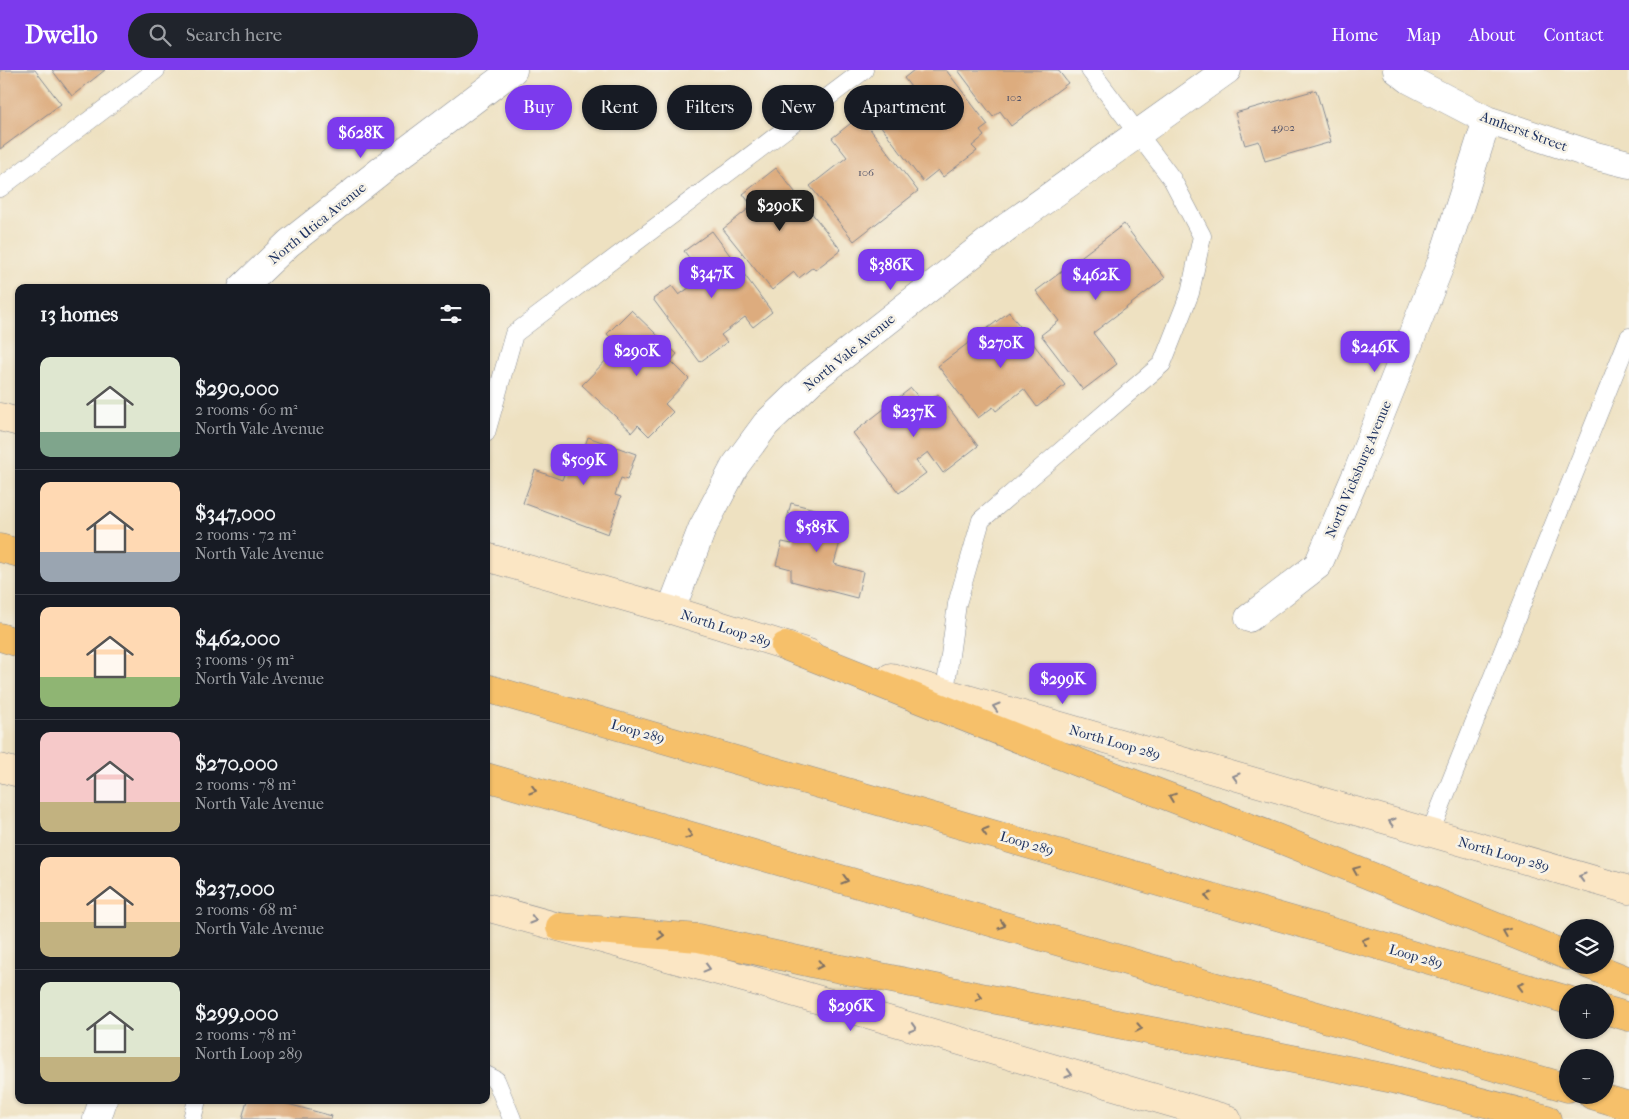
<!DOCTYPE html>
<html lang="en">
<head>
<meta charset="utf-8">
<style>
  body { margin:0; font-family:"IM FELL French Canon",serif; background:#20242c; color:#f1f3f6; height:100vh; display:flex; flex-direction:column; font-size:19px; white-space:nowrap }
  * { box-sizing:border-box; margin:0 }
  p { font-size:16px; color:#9ea1a6 }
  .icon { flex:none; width:28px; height:28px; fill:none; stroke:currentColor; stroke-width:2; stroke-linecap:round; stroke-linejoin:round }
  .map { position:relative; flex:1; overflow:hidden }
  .sheet { position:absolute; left:15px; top:214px; width:475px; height:820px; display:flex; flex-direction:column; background:#171b24; border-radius:10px; box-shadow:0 1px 4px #0004 }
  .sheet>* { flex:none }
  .hud { position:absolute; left:505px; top:15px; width:475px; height:45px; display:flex; gap:10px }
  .tools { position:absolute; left:1559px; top:849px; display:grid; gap:10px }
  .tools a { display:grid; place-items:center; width:55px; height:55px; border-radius:50%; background:#171b24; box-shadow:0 1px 4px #0004; font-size:25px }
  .price { position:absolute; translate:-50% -42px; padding:0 11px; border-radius:10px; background:#7c3aed; color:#fff; font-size:16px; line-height:32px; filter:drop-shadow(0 1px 2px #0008) }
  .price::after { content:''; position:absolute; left:50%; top:30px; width:15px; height:11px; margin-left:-8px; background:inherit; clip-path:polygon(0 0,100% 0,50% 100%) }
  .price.active { background:#222; color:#fff }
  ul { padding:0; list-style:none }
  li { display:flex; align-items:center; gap:15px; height:125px; padding:0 25px }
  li+li { border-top:1px solid #363941 }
  li span { display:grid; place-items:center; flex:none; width:140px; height:100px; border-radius:10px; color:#555 }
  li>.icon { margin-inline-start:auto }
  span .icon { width:60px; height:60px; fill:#fffc; stroke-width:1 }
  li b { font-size:21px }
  h2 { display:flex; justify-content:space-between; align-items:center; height:60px; padding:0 25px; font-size:21px }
  .pill { padding:0 18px; border-radius:22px; background:#171b24; box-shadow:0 1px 4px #0004; font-size:18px; line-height:45px }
  .pill.active { background:#7c3aed; color:#fff }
  header { display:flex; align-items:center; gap:30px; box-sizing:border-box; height:70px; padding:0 25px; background:#7c3aed; color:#fff }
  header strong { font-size:24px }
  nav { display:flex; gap:28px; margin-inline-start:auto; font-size:18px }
  .search { width:350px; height:45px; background:#20242c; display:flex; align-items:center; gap:12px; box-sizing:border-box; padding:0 18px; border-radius:28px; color:#9ea1a6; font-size:19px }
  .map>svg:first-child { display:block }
</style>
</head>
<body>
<header>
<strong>Dwello</strong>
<div class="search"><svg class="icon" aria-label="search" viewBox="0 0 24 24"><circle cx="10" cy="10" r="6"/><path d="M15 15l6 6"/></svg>Search here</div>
<nav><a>Home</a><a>Map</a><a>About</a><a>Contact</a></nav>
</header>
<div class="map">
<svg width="1629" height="1049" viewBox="0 0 1629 1049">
  <rect width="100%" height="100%" fill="#f7f3e8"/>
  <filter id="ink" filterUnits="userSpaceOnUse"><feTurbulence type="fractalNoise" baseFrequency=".02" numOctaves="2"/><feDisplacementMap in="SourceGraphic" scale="10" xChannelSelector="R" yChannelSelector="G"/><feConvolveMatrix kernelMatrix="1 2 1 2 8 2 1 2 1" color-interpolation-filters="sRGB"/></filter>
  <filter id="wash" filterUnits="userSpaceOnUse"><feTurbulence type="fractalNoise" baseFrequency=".0096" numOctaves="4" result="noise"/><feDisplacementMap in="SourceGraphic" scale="20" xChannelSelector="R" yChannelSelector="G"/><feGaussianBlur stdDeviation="1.12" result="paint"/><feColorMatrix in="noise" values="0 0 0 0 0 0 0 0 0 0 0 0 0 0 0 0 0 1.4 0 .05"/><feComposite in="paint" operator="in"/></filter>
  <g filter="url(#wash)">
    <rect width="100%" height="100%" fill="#eee1c1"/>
    <g id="blocks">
      <path fill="#ddac7e" d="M0,0h35l26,34 -61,45z
        M52,0h53l-33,26z
        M914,0h32l42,55 -8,6 4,5 -12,10 5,5 -34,26 -5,-7 -15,12 -49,-65 29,-22 8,12 10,-7 -17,-22z
        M958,0h100l10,13 -57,43 -11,-15 -7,6z
        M1316,20l15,52 -66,19 -6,-20 -14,4 -10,-32z
        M860,46l58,75 -64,50 -44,-55 37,-29 -15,-19z
        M776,98l65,82 -26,20 -2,-3 -14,11 -5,-6 -22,18 -49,-61 29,-23 -9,-12z
        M1124,154l41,54 -72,55 24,31 -34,26 -42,-55 18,-14 -23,-30z
        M712,161l60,81 -19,15 -8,-10 -24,18 6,7 -27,20 -47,-63 19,-13 7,9 25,-18 -20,-26z
        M631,240l46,44 -6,7 18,18 -24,25 8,8 -24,24 -11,-11 -6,7 -50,-47 38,-39 -13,-12z
        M1009,242l56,73 -28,22 -13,-18 -28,22 -3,-4 -15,11 -40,-52z
        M911,318l13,16 14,-10 40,52 -35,27 -15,-21 -12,9 10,12 -27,20 -46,-60z
        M588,367l48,17 -9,26 -6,-2 -6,17 6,2 -13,37 -85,-31 12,-33 27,10 12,-33 9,4z
        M791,433l47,12 -6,21 9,2 -7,26 29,8 -6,26 -66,-17v-12l-15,-4 6,-23 10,2 6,-22 -11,-3z
        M247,1030h26l59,16 -1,3h-89z"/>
    </g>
  </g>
  <g filter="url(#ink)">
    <use href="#blocks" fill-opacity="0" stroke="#848890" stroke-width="1"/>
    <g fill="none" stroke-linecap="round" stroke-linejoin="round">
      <g stroke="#848890" stroke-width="19">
        <path id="service" d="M0,118l156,-118
          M486,363l28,-99 350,-264
          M945,622l12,-88 24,-84 181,-156 28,-71 12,-57 -30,-57 -82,-109
          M1430,763l199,-496
          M486,1005l10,5 16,39
          M192,1049l5,-19"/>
      </g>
      <g stroke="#848890" stroke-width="29">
        <path id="minor" d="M1397,0l13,10 77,40 109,36 33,8
          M242,218l47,-45 117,-92 107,-81
          M671,540l31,-81 33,-63 31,-42 46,-44 195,-153 220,-157
          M1249,548l69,-53 40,-94 85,-213 44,-138"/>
      </g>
      <g stroke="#848890" stroke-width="29">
        <path id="tertiary" d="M97,1049l6,-19"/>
      </g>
      <g stroke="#848890" stroke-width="29">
        <path id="secondary" d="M0,347l19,5
          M486,487l185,53 138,43
          M891,607l738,213
          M0,698l19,5
          M486,837l272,75 469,137"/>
      </g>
      <g stroke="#848890" stroke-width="29">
        <path id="motorway" d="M0,478l19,5
          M0,567l19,6
          M785,576l295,117 197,75 291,118
          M486,618l1082,312
          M486,707l1082,311
          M560,857l139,11 117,26 577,115 154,40
          M1589,895l40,16
          M1605,940l24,7
          M1592,1025l37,11"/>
      </g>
      <use href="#service" stroke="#fff" stroke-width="18"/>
      <use href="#minor" stroke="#fff" stroke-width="28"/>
      <use href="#tertiary" stroke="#fff" stroke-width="28"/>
      <use href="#secondary" stroke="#fbe6c4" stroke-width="28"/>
      <use href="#motorway" stroke="#f6c06b" stroke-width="28"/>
    </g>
    <defs><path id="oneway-chevron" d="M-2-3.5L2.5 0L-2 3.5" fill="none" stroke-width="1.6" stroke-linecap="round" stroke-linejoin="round" transform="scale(1.25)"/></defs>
    <g stroke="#8b8a91">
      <use href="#oneway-chevron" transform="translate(996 637) rotate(-164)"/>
      <use href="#oneway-chevron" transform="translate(1236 707) rotate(-164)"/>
      <use href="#oneway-chevron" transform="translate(1392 752) rotate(-164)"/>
      <use href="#oneway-chevron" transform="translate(1582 807) rotate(-164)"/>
      <use href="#oneway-chevron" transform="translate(533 850) rotate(16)"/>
      <use href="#oneway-chevron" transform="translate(707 898) rotate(15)"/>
      <use href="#oneway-chevron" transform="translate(913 958) rotate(17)"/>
      <use href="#oneway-chevron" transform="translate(1069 1004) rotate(16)"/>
    </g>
    <g stroke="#7e7064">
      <use href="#oneway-chevron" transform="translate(533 720) rotate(16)"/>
      <use href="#oneway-chevron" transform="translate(1172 727) rotate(-159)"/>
      <use href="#oneway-chevron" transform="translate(985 761) rotate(-164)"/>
      <use href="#oneway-chevron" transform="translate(689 765) rotate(16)"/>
      <use href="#oneway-chevron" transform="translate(1356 800) rotate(-158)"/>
      <use href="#oneway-chevron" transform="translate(845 810) rotate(16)"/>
      <use href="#oneway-chevron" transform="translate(1208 826) rotate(-164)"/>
      <use href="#oneway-chevron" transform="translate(1002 855) rotate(16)"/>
      <use href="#oneway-chevron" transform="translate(1506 862) rotate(-158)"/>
      <use href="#oneway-chevron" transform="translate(661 865) rotate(4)"/>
      <use href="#oneway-chevron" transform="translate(1365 871) rotate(-164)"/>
      <use href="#oneway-chevron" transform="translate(820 895) rotate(12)"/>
      <use href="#oneway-chevron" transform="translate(1521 916) rotate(-164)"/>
      <use href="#oneway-chevron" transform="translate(979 927) rotate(11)"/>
      <use href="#oneway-chevron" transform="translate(1139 958) rotate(11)"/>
    </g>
  </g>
  <g text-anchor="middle" stroke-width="5" stroke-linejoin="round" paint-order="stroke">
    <g font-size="11" fill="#4c4e66">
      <text x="1014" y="31">102</text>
      <text x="1283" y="61">4902</text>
      <text x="866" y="106">106</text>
    </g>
    <g font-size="14" fill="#1b2f5e" stroke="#f7f3e8">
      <text transform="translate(1524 61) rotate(20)" y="5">Amherst Street</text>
      <text transform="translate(317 153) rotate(-39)" y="5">North Utica Avenue</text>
      <text transform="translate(849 282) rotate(-39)" y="5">North Vale Avenue</text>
      <text transform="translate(1358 399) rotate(-67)" y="5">North Vicksburg Avenue</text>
      <text transform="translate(726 558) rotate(18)" y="5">North Loop 289</text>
      <text transform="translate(638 661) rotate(16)" y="5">Loop 289</text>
      <text transform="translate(1115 672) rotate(16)" y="5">North Loop 289</text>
      <text transform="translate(1027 773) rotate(16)" y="5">Loop 289</text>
      <text transform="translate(1504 784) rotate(16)" y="5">North Loop 289</text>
      <text transform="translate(1416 886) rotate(16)" y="5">Loop 289</text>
    </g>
  </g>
</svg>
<div class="tools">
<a><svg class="icon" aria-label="layers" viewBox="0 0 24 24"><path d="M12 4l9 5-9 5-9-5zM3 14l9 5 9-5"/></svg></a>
<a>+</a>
<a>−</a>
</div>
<b class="price" style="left:361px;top:89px">$628K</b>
<b class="price active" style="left:780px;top:162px">$290K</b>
<b class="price" style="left:891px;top:221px">$386K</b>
<b class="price" style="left:712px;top:229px">$347K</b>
<b class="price" style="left:1096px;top:231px">$462K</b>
<b class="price" style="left:1001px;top:299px">$270K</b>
<b class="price" style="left:1375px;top:303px">$246K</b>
<b class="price" style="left:637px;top:307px">$290K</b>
<b class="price" style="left:914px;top:368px">$237K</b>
<b class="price" style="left:584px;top:416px">$509K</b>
<b class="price" style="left:817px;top:483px">$585K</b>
<b class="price" style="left:1063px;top:635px">$299K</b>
<b class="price" style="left:851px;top:962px">$296K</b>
<div class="hud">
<a class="pill active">Buy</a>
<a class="pill">Rent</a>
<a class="pill">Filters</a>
<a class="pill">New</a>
<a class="pill">Apartment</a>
</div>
<section class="sheet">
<h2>13 homes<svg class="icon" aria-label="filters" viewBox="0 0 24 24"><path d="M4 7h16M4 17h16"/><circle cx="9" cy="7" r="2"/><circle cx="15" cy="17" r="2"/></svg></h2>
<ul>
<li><span style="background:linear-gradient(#dfe7d0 75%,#7fa58c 0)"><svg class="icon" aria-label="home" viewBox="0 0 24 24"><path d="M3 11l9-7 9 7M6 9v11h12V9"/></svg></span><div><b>$290,000</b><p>2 rooms · 60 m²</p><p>North Vale Avenue</p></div></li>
<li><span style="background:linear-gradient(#ffd9b3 70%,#9aa5b1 0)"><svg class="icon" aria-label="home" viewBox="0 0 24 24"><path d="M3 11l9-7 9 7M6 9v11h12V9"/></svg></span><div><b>$347,000</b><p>2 rooms · 72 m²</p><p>North Vale Avenue</p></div></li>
<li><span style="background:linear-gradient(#ffd9b3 70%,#8fb573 0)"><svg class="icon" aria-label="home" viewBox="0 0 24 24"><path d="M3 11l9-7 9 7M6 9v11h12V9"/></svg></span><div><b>$462,000</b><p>3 rooms · 95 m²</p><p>North Vale Avenue</p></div></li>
<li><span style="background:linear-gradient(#f6c9c9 70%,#c2b280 0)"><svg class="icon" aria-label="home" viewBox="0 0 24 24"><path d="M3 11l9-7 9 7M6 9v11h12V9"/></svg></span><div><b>$270,000</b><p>2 rooms · 78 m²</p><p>North Vale Avenue</p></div></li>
<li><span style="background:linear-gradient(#ffd9b3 65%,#c2b280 0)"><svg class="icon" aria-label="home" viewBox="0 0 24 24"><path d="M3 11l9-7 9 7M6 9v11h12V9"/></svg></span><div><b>$237,000</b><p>2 rooms · 68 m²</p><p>North Vale Avenue</p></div></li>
<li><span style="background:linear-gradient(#dfe7d0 75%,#c2b280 0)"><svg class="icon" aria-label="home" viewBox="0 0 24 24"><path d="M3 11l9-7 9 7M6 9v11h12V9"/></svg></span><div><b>$299,000</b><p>2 rooms · 78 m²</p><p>North Loop 289</p></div></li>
</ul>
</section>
</div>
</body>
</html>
